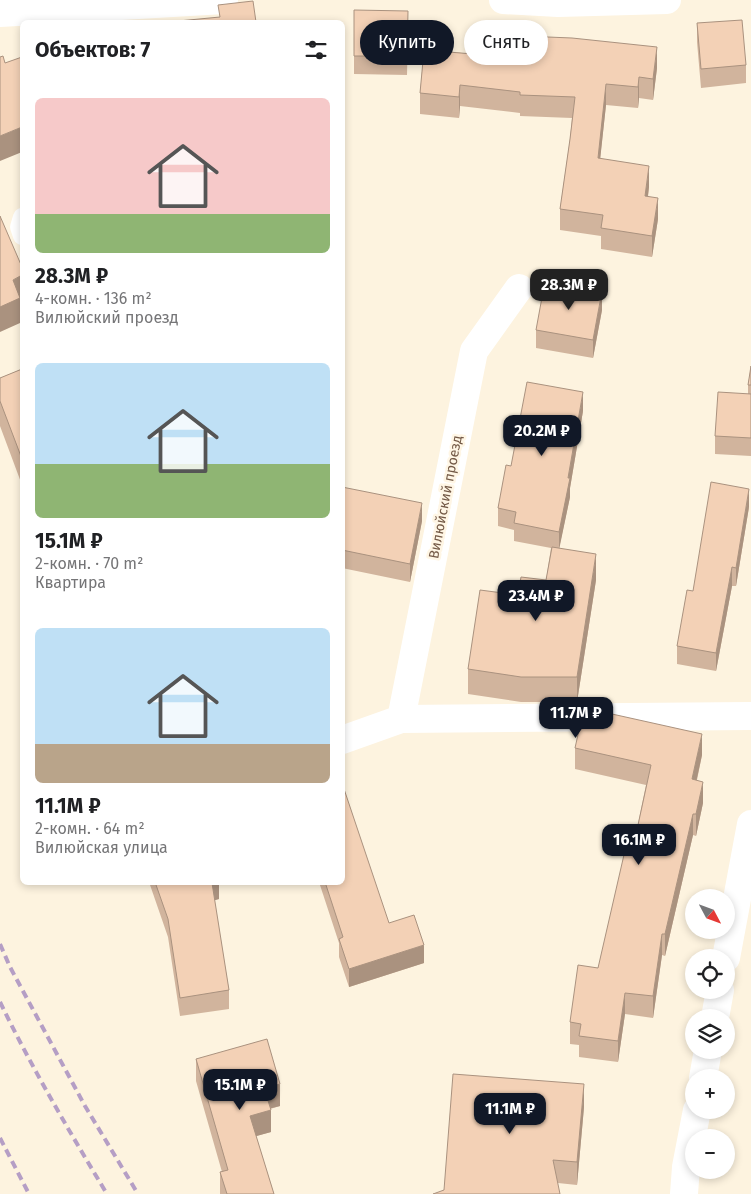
<!DOCTYPE html>
<html lang="ru">
<head>
<meta charset="utf-8">
<style>
  body { margin:0; font-family:"Fira Sans",sans-serif; background:#f2f2f2; color:#202124; height:100vh; display:flex; flex-direction:column; font-size:19px; white-space:nowrap }
  * { box-sizing:border-box; margin:0 }
  p { font-size:16px; color:#757577 }
  .icon { flex:none; width:28px; height:28px; fill:none; stroke:currentColor; stroke-width:2; stroke-linecap:round; stroke-linejoin:round }
  .map { position:relative; flex:1; overflow:hidden }
  .side { position:absolute; left:20px; top:20px; width:325px; height:865px; display:flex; flex-direction:column; background:#fff; border-radius:8px; box-shadow:0 2px 8px #0003 }
  .side>* { flex:none }
  .hud { position:absolute; left:360px; top:20px; width:315px; height:45px; display:flex; gap:10px }
  .needle { width:32px; rotate:131deg }
  .fabs { position:absolute; left:685px; top:889px; display:grid; gap:10px }
  .fabs a { display:grid; place-items:center; width:50px; height:50px; border-radius:50%; background:#fff; box-shadow:0 2px 8px #0003; font-size:25px }
  .price { position:absolute; translate:-50% -42px; padding:0 11px; border-radius:10px; background:#111827; color:#fff; font-size:16px; line-height:32px; filter:drop-shadow(0 1px 2px #0008) }
  .price::after { content:''; position:absolute; left:50%; top:30px; width:15px; height:11px; margin-left:-8px; background:inherit; clip-path:polygon(0 0,100% 0,50% 100%) }
  .price.selected { background:#222; color:#fff }
  ul { padding:0; list-style:none }
  li { display:grid; align-content:center; gap:10px; height:265px; padding:0 15px }
  li span { display:grid; place-items:center; height:155px; border-radius:8px; color:#555 }
  li>.icon { margin-inline-start:auto }
  span .icon { width:90px; height:90px; fill:#fffc; stroke-width:1 }
  li b { font-size:21px }
  h2 { display:flex; justify-content:space-between; align-items:center; height:60px; padding:0 15px; font-size:21px }
  .pill { padding:0 18px; border-radius:22px; background:#fff; box-shadow:0 2px 8px #0003; font-size:18px; line-height:45px }
  .pill.selected { background:#111827; color:#fff }
  .map>svg:first-child { display:block }
</style>
</head>
<body>
<div class="map">
<svg width="751" height="1194" viewBox="0 0 751 1194">
  <rect width="100%" height="100%" fill="#fdf3df"/>
  <g fill="none" stroke-linecap="round" stroke-linejoin="round">
    <path stroke="#fff" stroke-width="18" d="M22,217l-3,10 3,9"/>
    <path stroke="#fff" stroke-width="28" d="M503,0l55,3 109,-3
      M0,13l224,-13
      M401,719l73,-368 45,-63
      M342,740l59,-21 350,-3"/>
    <path stroke="#fff" stroke-width="28" d="M726,958l25,-134
      M715,1018l5,-28
      M703,1078l5,-28
      M684,1194l2,-27 11,-57"/>
    <path stroke="#b59ec5" stroke-width="4" stroke-dasharray="8 5" stroke-linecap="butt" d="M0,944l10,23 75,139 53,88
      M0,1002c32,66 69,129 107,192
      M0,1138l29,56"/>
  </g>
  <path fill="#d1b49d" d="M354,10l54,19 -1,46 -53,-1z
    M697,23l49,42v18l-45,5 -4,-46z
    M424,50l233,18 -4,32 -14,-2 -1,10 -32,-3 -6,54 49,28 -1,10 10,22 -6,38 -51,-8v-13l-41,-6v-21l10,-70 2,-21 -52,-2v-3l-60,-7 -1,12 -39,-4v-21z
    M602,310l-9,48 -57,-10v-18z
    M751,366v90l-36,-2v-18l33,-42v-9z
    M22,369v116l-22,-59v-48z
    M583,411l-13,77v9l-11,51 37,32 -19,122h-56l-53,-8v-25l50,-74 28,-15 5,-32 -37,-7v-11l-16,-4v-18l13,-42z
    M342,487l80,34 -12,61 -68,-14z
    M749,507l-13,79h-4l-16,85 -39,-7v-18l16,-55z
    M575,748l127,7 -5,25 6,23 -7,33 -3,-1 -28,121 -3,-1 -9,63 -28,-4 -7,48 -39,-5v-12l-9,-1v-22l28,-54 35,-120 13,-63 -71,-16z
    M149,882h70v17l-5,1 15,90v19l-49,7 -12,-79z
    M319,882h23l47,41 35,40 -75,24 -10,-30v-14z
    M196,1059l84,47 -10,3 1,23 -15,4 18,58h-54v-22h2l-26,-91z
    M584,1107l-7,78 -19,-2 -114,7z"/>
  <path fill="#aa927f" d="M657,47v21l-4,32v-21z
    M639,77v21l-1,10v-21z
    M606,84v21l-8,74v-21z
    M460,85v21l-1,12v-21z
    M22,127v25l-22,9v-25z
    M649,166v21l-4,30v-21z
    M658,198v21l-6,38v-21z
    M22,275v25l-2,1v22l-20,9v-25l13,-27z
    M602,291v19l-9,48v-18z
    M583,392v19l-13,77v9l-11,53v-18z
    M749,489v18l-13,79v-18z
    M422,503v18l-12,61v-18z
    M596,554v26l-19,122v-25z
    M732,567v19l-16,85v-18z
    M702,734v21l-10,46v-22z
    M703,782v21l-7,33v-22z
    M693,814v21l-28,121v-22z
    M213,882h6v17l-7,2v-18z
    M662,934v21l-9,63v-22z
    M424,945v18l-75,24v-18z
    M625,993v21l-7,48v-21z
    M280,1084v22l-16,4v-22z
    M584,1084v23l-7,78v-23z
    M271,1110v22l-21,6v-22z"/>
  <path fill="#f3d1b6" stroke="#aa927f" d="M253,1l3,21h-88l52,-5 -2,-12z
    M354,10l54,1 -1,45h-53z
    M742,20l4,45 -45,4 -4,-46z
    M523,36l49,2 85,9 -4,32 -14,-2 -1,10 -32,-3 -8,74 51,8 -4,30 13,2 -6,38 -51,-8 2,-13 -43,-6 10,-70 5,-42 -55,-2v-3l-60,-7 -1,12 -39,-4 4,-43 98,8z
    M3,56l2,7 17,-6v70l-22,9v-79z
    M0,216l22,51v8l-9,5 7,18 -20,9z
    M545,281l57,10 -9,49 -57,-10z
    M751,366v19h-3z
    M22,369v90l-22,-58v-23z
    M527,382l56,10 -15,86h2l-11,54 -45,-9 2,-11 -18,-4 8,-43 5,1z
    M718,392l33,2v44l-36,-2z
    M711,482l38,7 -13,79 -4,-1 -16,86 -39,-7 10,-56 6,1z
    M342,487l80,16 -12,61 -68,-14z
    M552,547l44,7 -19,123h-56l-53,-8 12,-79 38,5 3,-18 25,3z
    M583,712h20l99,22 -10,45 11,3 -7,32h-3l-28,120h-3l-9,62 -28,-3 -7,48 -39,-5 2,-12 -11,-2 8,-57 20,3 28,-122 7,2 18,-83 -76,-17z
    M342,783l47,140 25,-8 10,30 -75,24 -10,-30 4,-2 -18,-55h17z
    M155,882h58l-1,1 17,107 -49,8 -12,-79z
    M267,1039l13,45 -16,4 7,22 -21,6 24,78h-47l-7,-22 8,-2 -32,-111z
    M453,1074l131,10 -7,78 -24,-2 7,34h-127l11,-4z"/>
  <g text-anchor="middle" stroke-width="5" stroke-linejoin="round" paint-order="stroke">
    <g font-size="14" fill="#735946" stroke="#fff6e5">
      <text transform="translate(445 497) rotate(-79)" y="5">Вилюйский проезд</text>
    </g>
  </g>
</svg>
<div class="fabs">
<a><svg class="needle" viewBox="-14 -14 28 28"><path d="M0-13l5 13h-10z" fill="#e53935"/><path d="M0 13l5-13h-10z" fill="#757577"/></svg></a>
<a><svg class="icon" aria-label="locate" viewBox="0 0 24 24"><circle cx="12" cy="12" r="6"/><path d="M12 2v4M12 18v4M2 12h4M18 12h4"/></svg></a>
<a><svg class="icon" aria-label="layers" viewBox="0 0 24 24"><path d="M12 4l9 5-9 5-9-5zM3 14l9 5 9-5"/></svg></a>
<a>+</a>
<a>−</a>
</div>
<b class="price selected" style="left:569px;top:311px">28.3M ₽</b>
<b class="price" style="left:542px;top:457px">20.2M ₽</b>
<b class="price" style="left:536px;top:622px">23.4M ₽</b>
<b class="price" style="left:576px;top:739px">11.7M ₽</b>
<b class="price" style="left:639px;top:866px">16.1M ₽</b>
<b class="price" style="left:240px;top:1111px">15.1M ₽</b>
<b class="price" style="left:510px;top:1135px">11.1M ₽</b>
<div class="hud">
<a class="pill selected">Купить</a>
<a class="pill">Снять</a>
</div>
<section class="side">
<h2>Объектов: 7<svg class="icon" aria-label="filters" viewBox="0 0 24 24"><path d="M4 7h16M4 17h16"/><circle cx="9" cy="7" r="2"/><circle cx="15" cy="17" r="2"/></svg></h2>
<ul>
<li><span style="background:linear-gradient(#f6c9c9 75%,#8fb573 0)"><svg class="icon" aria-label="home" viewBox="0 0 24 24"><path d="M3 11l9-7 9 7M6 9v11h12V9"/></svg></span><div><b>28.3M ₽</b><p>4-комн. · 136 m²</p><p>Вилюйский проезд</p></div></li>
<li><span style="background:linear-gradient(#bfe0f5 65%,#8fb573 0)"><svg class="icon" aria-label="home" viewBox="0 0 24 24"><path d="M3 11l9-7 9 7M6 9v11h12V9"/></svg></span><div><b>15.1M ₽</b><p>2-комн. · 70 m²</p><p>Квартира</p></div></li>
<li><span style="background:linear-gradient(#bfe0f5 75%,#b9a48a 0)"><svg class="icon" aria-label="home" viewBox="0 0 24 24"><path d="M3 11l9-7 9 7M6 9v11h12V9"/></svg></span><div><b>11.1M ₽</b><p>2-комн. · 64 m²</p><p>Вилюйская улица</p></div></li>
</ul>
</section>
</div>
</body>
</html>
